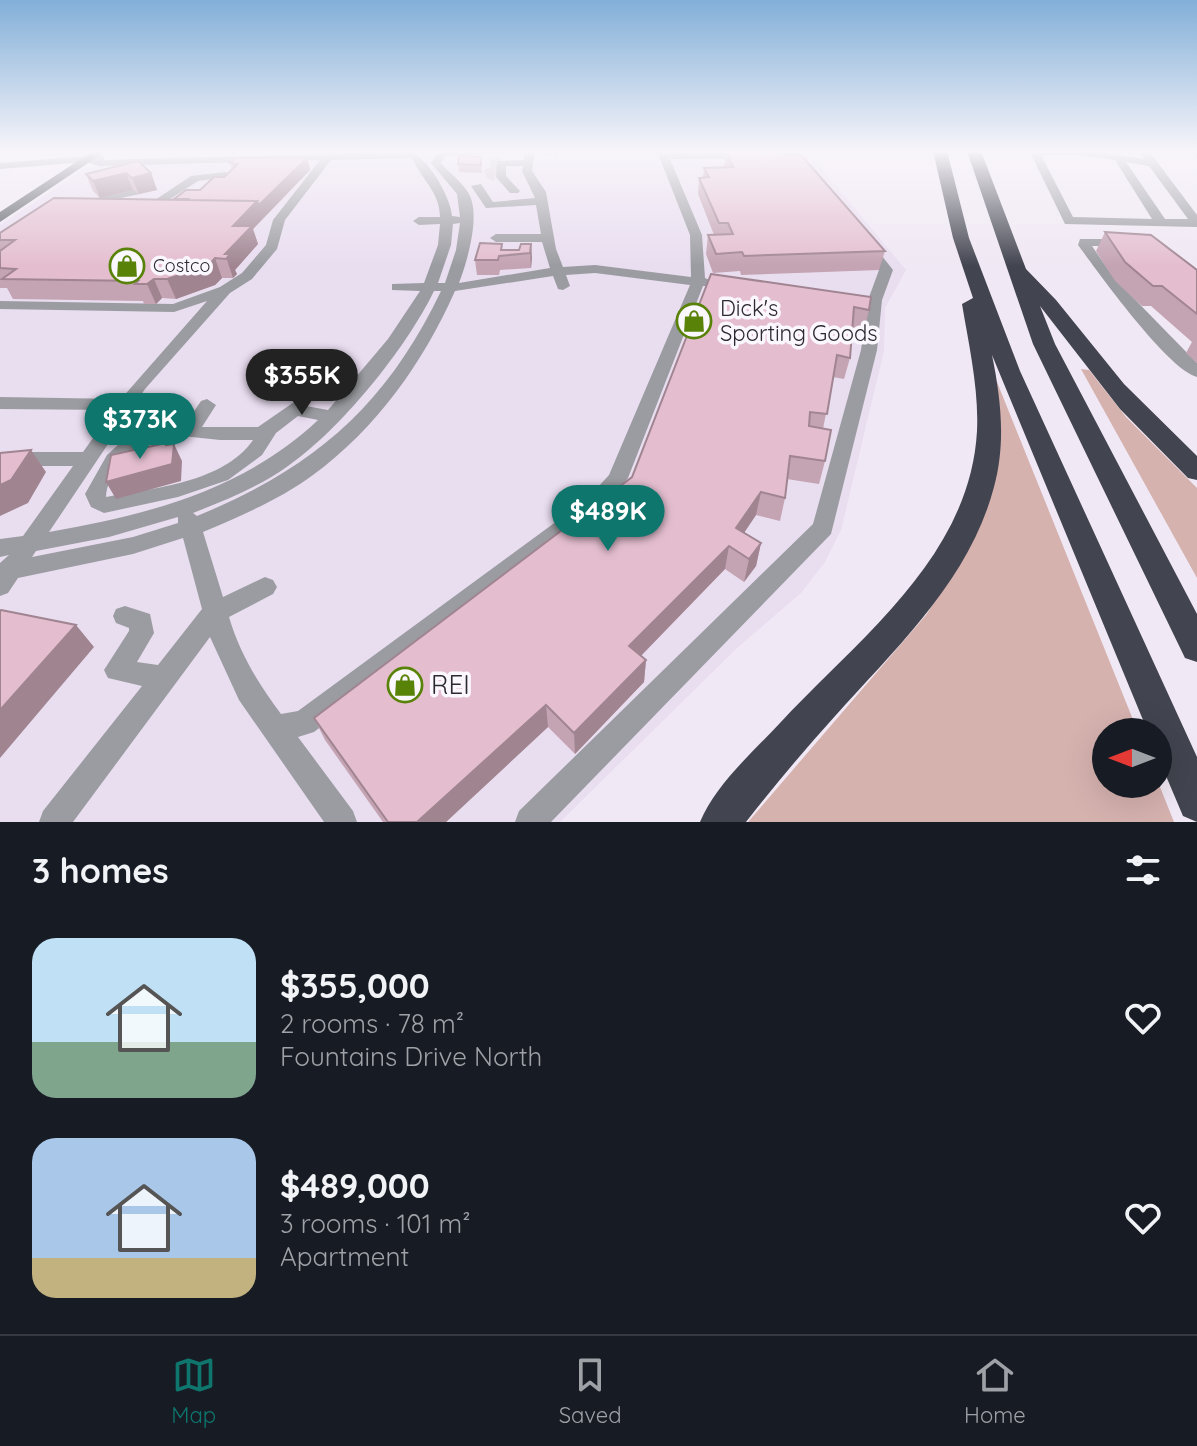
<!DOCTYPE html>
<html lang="en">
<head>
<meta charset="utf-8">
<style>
  body { margin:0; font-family:Quicksand,sans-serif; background:#20242c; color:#f1f3f6; height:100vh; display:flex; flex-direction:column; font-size:30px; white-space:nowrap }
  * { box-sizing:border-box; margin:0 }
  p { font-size:26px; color:#9ea1a6 }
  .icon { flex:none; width:44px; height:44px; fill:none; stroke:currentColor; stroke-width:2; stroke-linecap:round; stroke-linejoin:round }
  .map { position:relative; height:822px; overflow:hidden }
  .sheet { display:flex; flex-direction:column; background:#171b24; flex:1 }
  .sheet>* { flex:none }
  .needle { width:52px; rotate:270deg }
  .buttons { position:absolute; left:1092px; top:718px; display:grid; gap:16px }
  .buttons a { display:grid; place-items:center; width:80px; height:80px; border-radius:50%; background:#171b24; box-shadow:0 8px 32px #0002; font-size:40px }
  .price { position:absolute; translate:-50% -68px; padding:0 18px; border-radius:28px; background:#0f766e; color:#fff; font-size:26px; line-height:52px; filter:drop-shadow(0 2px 4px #0008) }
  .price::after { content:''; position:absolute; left:50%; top:48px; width:24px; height:18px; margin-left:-12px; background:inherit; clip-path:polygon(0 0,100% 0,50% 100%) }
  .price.selected { background:#222; color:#fff }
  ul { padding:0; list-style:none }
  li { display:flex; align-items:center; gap:24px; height:200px; padding:0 32px }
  li span { display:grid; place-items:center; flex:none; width:224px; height:160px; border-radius:24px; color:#555 }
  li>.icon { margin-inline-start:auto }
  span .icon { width:96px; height:96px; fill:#fffc; stroke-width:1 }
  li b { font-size:34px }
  h2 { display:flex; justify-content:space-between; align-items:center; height:96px; padding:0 32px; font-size:34px }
  .tab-bar { display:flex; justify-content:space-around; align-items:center; height:112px; border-top:2px solid #363941; background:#171b24; font-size:22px; color:#9ea1a6 }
  .tab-bar a { display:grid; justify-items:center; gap:4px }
  .tab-bar .selected { color:#0f766e }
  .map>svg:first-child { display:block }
</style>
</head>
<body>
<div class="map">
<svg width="1197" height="822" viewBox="0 0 1197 822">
  <rect width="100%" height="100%" fill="#f0e8f4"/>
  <path fill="#e9ddf0" d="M616,151h191l99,119 -21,38 -1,43 -43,179 -16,32 -24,31 -64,55 -177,174h-560v-597l85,-56 18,-4z"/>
  <path fill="#d6b2af" d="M1081,369l8,1 37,47 71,71v90z
    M990,381l7,1 141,350h-32v52l52,-2 16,40h-426l178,-207 43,-66 18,-50z"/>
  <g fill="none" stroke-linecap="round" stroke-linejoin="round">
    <path stroke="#c9c2cd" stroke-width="11" stroke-dasharray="11 6" stroke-linecap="butt" d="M501,163l-13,1 3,10 10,3"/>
    <path stroke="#a69fa9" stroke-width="2" stroke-dasharray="2 4" stroke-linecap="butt" d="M543,155l108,-3"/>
    <path fill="#9b9ca1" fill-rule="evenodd" d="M328,151h10l-2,3 75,-2c16,5 40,45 41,64l8,1 -3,-23 -26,-31 5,-9 10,-3h89l-3,20 14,21 10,57 7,18 32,-2 96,12 -1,-42 -33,-84 141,2 18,21 -9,2 -12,-17 -4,-1 -121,1 32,76 3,43 11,5 -2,3h-11l-75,192 -27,31 -287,223 -16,5 55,74 4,11h-33l-85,-122 -29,-63 -137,185h-34l4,-11 99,-125 -34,-8 -4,-8 25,-39v-3l-13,-5 -3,-7 3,-7 9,-3 25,8 4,19 -17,29 21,3 44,-56 -19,-71 -50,16 -115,24 -10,15 -8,3v-33l9,-8 -9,2v-18l23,-3 50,-70h-73v-14h83l30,-42 -113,-1v-12l121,2 86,-98 -33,11 -174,-3v-8l173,3 47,-17 22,-14 24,-28 7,-25 47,-60 -221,6 -13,-4 -86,7v-6l100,-8 4,1v4l221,-6zM525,153l-1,7 -27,1 -1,16 14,16h8l2,-2 -14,-15v-10h17l-1,5 13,27 -42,4 -12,-18 -10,2 15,22 50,-3 5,29h-45l-6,4 6,4h46l8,26 -91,15c8,-21 21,-65 11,-87 -6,-13 -20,-22 -29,-33l4,-7zM412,158c9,21 28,34 28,59h-21l-6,4 6,4 21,-1 -2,21 -14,38 -32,1v6l28,1 -32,48 -60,71 -22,-4 -9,-6 -39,27h-56l14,-22 -9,-6 -6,2 -21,31 2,4 38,4h33c-30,43 -100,48 -147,57 4,-48 64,-50 77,-92l-9,-6 -6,2 -6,15 -9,9 -34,19 -12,11 -22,39 6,13 13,6 74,-16 50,-17 34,-25 14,-22 22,-17 20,4c-74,70 -171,95 -269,112l96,-143 85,-96 22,-14 25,-30 8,-29 46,-60zM460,223l-4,27 -11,33h-7l13,-38 2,-21zM595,273l95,12 -81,190 -22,24 -289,212 -17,3c-23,-31 -41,-60 -52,-97l44,-23 4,-7 -4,-7 -8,-3 -42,20 -20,-65c37,-16 76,-32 110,-57 63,-46 110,-112 142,-184l98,-15 5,13 5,1 7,-4 -4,-11zM434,291h7c-55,115 -127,177 -244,225l-4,-3c33,-13 66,-26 95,-47 52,-36 118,-117 146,-175zM178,517v6l-45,14 -101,20 4,-6 73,-14z
      M1094,151l50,8 -4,-6 9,-2 48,64v12l-132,-3 -35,-72zM1041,155h38l36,5 37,59 -79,-2zM1126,162l23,4 39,53h-23z
      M225,172l4,1v4l-31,4 -45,29 -10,-2 48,-32z
      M136,189l6,3 -2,2 -53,11 -6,-3z
      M1080,239h48l1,3 -6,4h-31l22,32 83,85v14c-30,-8 -99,-105 -119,-132z
      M866,241l5,1 22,28 -11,30 -5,50 -46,184 -280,288h-36l4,-11 294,-287 48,-174 7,-50 11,-30 -19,-25z"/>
    <path fill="#595b64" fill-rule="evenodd" d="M93,151h13l-106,71v-10z"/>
    <path fill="#42444f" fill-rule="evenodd" d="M933,151h14l22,87 51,133 177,386v65l-14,-6 -25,-59v-25h-10l-156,-377c9,44 14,88 2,132 -24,92 -97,160 -158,228 -31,34 -61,70 -90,107h-46c16,-38 53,-70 80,-99 79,-85 190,-166 197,-292 2,-42 -8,-85 -15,-127l11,-6 -20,-60z
      M967,151h14l45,118 30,31 68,84 73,72v24l-9,-2 -68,-69 -80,-103 15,38 142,270v48l-12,-4 -152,-314z"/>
  </g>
  <path fill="#c4a3b2" d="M726,151l59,5 100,95 -6,19 -138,5 -1,-4 -27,2 -7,-19 2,-19h6l-16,-41 1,-16 4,-1 1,-9 20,-1z
    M1194,151h3v8l-5,-5z
    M481,157l1,16 -23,-1 -1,-8z
    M307,158l3,12 -57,59 5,15 -23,26 2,4 -4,4h-11l-7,7 -39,14 -14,-1 -6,6h-12l-1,-3 -130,-2 -6,-11h-7v-55l175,-33 -1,-1 26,-9 24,-13 8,-7 -2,-7z
    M151,173l6,17 -18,4 -6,-4 -33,8 -7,-7 -7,-17z
    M1105,232l92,38v93l-11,-10 6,-11 -41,-36h-9l-27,-25 -19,-30z
    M531,244l1,14 -1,10 -31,2 -1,5h-22l-2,-15 27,-10h17z
    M711,274l158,36 -5,20 -12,-2 -2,30 -6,21 -11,-2 -10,52 2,32 -6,23 -32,-5 -2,19 -5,23 -24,-6 -12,18 17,10 -5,23 -12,16 -19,-13 -84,87 5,4 -2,22 -69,72 -27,-27 -102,95h-63l-58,-82 -11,-22 318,-241z"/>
  <path fill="#a08591" d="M307,158l3,12 -57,59 5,15 -23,26 2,4 -4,4 -8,-24 8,-28 24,-25z
    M126,173l7,17 -33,8 -7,-17z
    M151,173l6,17 -18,4 -7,-16z
    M531,244l1,14 -1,10 -1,-15z
    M215,258l7,20 -7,7 -39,14 -9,-20z
    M154,279l8,19 -6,6 -9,-20z
    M166,443l7,13 1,-12 8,17 -1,20 -65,18 -10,-17 60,-37z
    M31,450l15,22 -18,31 -28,13v-31z
    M761,492l-5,23 -23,34 3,-21z
    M761,543l-5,23 -12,16 5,-23z
    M729,546l-4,23 -97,100 1,-23z
    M76,625l18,22 -94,111v-48z
    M646,660l-2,22 -69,72 -1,-21z
    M546,705l2,22 -102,95h-29z"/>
  <path fill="#e4becf" stroke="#a08591" stroke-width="2" d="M726,151h56l3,5h17l83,95 -141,5 -2,-4 -26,2 -8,-19 25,-1 -5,-11h-9l-20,-45 10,-1 -5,-9 29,-1z
    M459,156l22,1v8l-23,-1z
    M235,158h72l-48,47 -2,-4 -70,-1 1,-1h-14l12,-9h14l14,-13h10l14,-13 -8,-1z
    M138,161l13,12 -19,5 -6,-5 -33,8 -7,-7z
    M54,198l203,3 -24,25h19l-27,28h5l-4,5 -11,-1 -7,8 -41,13h-13l-7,5h-12l3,-3 -136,-2 14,-10 -16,-1v-17l15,-11h-15v-7z
    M1105,232l46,3 46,35v44l-35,-28h-9l-28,-24z
    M480,243l22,1 -1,6h18l2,-6h10l-1,9 -31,3 -1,4h-23z
    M711,274l160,23 -2,13 -15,-3 -4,51 -13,-3 -10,59 -17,-2 -1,14 22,4 -6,31 -35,-5 -5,42 -24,-6 -25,36 25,15 -12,16 -20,-13 -100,100 17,14 -72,73 -28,-28 -129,117h-29l-74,-104 318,-241z
    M166,443v2l8,-1 -2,20 -66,18 5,-27z
    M31,450l-20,30 -11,5v-32z
    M1,610l75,15 -76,85v-99z"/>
  <linearGradient id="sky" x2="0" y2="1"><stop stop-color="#82afd8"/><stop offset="0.57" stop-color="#f8f5fa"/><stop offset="1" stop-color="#f8f5fa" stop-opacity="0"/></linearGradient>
  <rect width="1197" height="266" fill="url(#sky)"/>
  <defs>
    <g id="shop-ring" transform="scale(1.8)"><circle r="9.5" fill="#fbf7fe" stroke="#598208" stroke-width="1.5"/><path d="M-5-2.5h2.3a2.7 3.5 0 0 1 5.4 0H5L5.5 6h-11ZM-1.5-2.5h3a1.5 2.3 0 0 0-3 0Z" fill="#598208"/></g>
  </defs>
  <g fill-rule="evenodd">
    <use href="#shop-ring" x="127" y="266"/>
    <use href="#shop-ring" x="694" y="321"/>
    <use href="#shop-ring" x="405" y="685"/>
  </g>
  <g text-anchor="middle" stroke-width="7" stroke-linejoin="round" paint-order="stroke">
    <g font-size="18" fill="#2d2a2f" stroke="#fbf7fe" text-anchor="start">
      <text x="153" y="272">Costco</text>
    </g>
    <g font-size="22" fill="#2d2a2f" stroke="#fbf7fe" text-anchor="start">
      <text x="720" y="316">Dick's<tspan x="720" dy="25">Sporting Goods</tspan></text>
    </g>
    <g font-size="26" fill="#2d2a2f" stroke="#fbf7fe" text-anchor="start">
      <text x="431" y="694">REI</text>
    </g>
  </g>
</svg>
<div class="buttons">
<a><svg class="needle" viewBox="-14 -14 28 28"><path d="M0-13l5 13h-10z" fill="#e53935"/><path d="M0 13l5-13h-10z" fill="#9ea1a6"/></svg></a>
</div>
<b class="price selected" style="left:302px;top:417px">$355K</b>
<b class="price" style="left:140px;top:461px">$373K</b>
<b class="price" style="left:608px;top:553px">$489K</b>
</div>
<section class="sheet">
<h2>3 homes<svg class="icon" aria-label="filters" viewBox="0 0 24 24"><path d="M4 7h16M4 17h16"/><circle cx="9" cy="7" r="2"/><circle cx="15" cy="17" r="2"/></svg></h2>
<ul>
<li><span style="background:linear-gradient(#bfe0f5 65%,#7fa58c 0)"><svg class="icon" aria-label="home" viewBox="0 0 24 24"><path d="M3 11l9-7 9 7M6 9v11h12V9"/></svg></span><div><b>$355,000</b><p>2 rooms · 78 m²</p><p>Fountains Drive North</p></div><svg class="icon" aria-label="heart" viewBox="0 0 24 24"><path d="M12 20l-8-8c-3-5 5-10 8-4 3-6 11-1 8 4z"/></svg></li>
<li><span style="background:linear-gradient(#a9c7e8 75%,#c2b280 0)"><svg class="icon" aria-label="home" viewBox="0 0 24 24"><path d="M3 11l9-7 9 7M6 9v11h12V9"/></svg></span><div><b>$489,000</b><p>3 rooms · 101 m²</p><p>Apartment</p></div><svg class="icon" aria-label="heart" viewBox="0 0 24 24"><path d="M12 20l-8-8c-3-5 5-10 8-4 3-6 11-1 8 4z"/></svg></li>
</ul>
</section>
<nav class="tab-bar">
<a class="selected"><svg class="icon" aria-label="map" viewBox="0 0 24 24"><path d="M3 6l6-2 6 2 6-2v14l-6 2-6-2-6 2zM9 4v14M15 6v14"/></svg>Map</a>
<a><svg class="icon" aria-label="saved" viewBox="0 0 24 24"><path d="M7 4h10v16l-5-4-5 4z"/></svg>Saved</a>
<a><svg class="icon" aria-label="home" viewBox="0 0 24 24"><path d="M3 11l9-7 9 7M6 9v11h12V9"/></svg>Home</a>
</nav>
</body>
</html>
